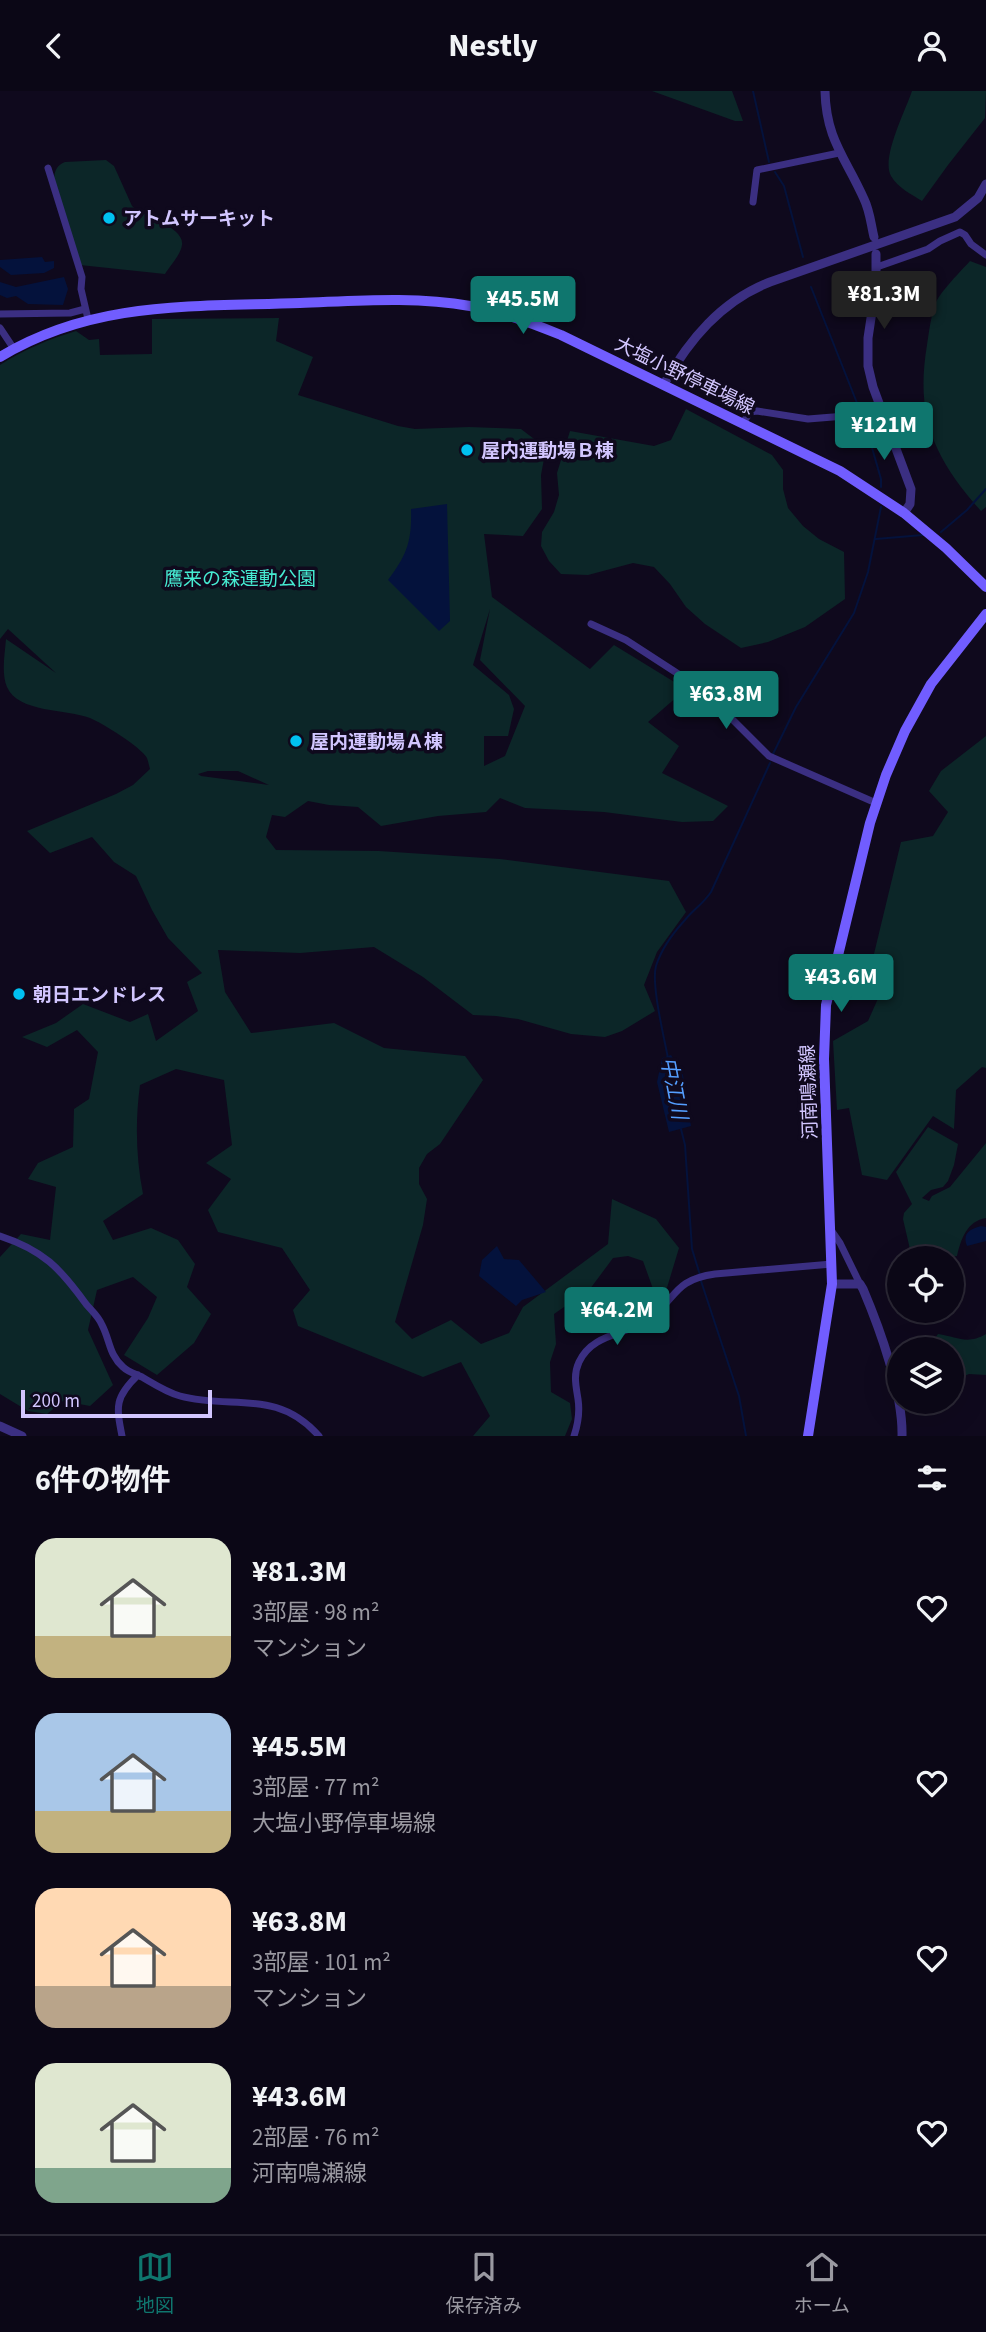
<!DOCTYPE html>
<html lang="ja">
<head>
<meta charset="utf-8">
<style>
  body { margin:0; font-family:"Source Sans 3","Noto Sans JP",sans-serif; background:#191523; color:#f1f3f6; height:100vh; display:flex; flex-direction:column; font-size:26px; white-space:nowrap }
  * { box-sizing:border-box; margin:0 }
  p { font-size:23px; color:#9a99a1 }
  .icon { flex:none; width:38px; height:38px; fill:none; stroke:currentColor; stroke-width:2; stroke-linecap:round; stroke-linejoin:round }
  .map { position:relative; height:1345px; overflow:hidden }
  .sheet { display:flex; flex-direction:column; background:#0b0716; flex:1 }
  .sheet>* { flex:none }
  .fabs { position:absolute; left:887px; top:1155px; display:grid; gap:14px }
  .fabs a { display:grid; place-items:center; width:77px; height:77px; border-radius:50%; background:#0b0716; box-shadow:0 7px 28px #0002,0 0 0 2px #2b2835; font-size:35px }
  .scale { position:absolute; left:21px; bottom:18px; width:191px; box-sizing:border-box; padding-left:7px; border:4px solid #d2c6ff; border-top:0; font-size:19px; line-height:24px; white-space:nowrap; color:#d2c6ff; -webkit-text-stroke:5px #0f091d; paint-order:stroke }
  .price { position:absolute; translate:-50% -60px; padding:0 16px; border-radius:7px; background:#0f766e; color:#fff; font-size:23px; line-height:46px; filter:drop-shadow(0 2px 4px #0008) }
  .price::after { content:''; position:absolute; left:50%; top:42px; width:21px; height:16px; margin-left:-10px; background:inherit; clip-path:polygon(0 0,100% 0,50% 100%) }
  .price.selected { background:#222; color:#fff }
  ul { padding:0; list-style:none }
  li { display:flex; align-items:center; gap:21px; height:175px; padding:0 35px }
  li span { display:grid; place-items:center; flex:none; width:196px; height:140px; border-radius:21px; color:#555 }
  li>.icon { margin-inline-start:auto }
  span .icon { width:84px; height:84px; fill:#fffc; stroke-width:1 }
  li b { font-size:30px }
  h2 { display:flex; justify-content:space-between; align-items:center; height:84px; padding:0 35px; font-size:30px }
  header { display:flex; justify-content:space-between; align-items:center; height:91px; padding:0 35px; background:#0b0716; font-size:32px; font-weight:700 }
  .dock { display:flex; justify-content:space-around; align-items:center; height:98px; border-top:2px solid #2b2835; background:#0b0716; font-size:19px; color:#9a99a1 }
  .dock a { display:grid; justify-items:center; gap:4px }
  .dock .selected { color:#0f766e }
  .map>svg:first-child { display:block }
</style>
</head>
<body>
<header><svg class="icon" aria-label="back" viewBox="0 0 24 24"><path d="M15 5l-7 7 7 7"/></svg>Nestly<svg class="icon" aria-label="person" viewBox="0 0 24 24"><circle cx="12" cy="8" r="4"/><path d="M4 21q1-7 8-7t8 7"/></svg></header>
<div class="map">
<svg width="986" height="1345" viewBox="0 0 986 1345">
  <rect width="100%" height="100%" fill="#0f091d"/>
  <path fill="#0c2628" fill-rule="evenodd" d="M652,0h80l11,30h-8z
    M912,0h74l-1,27 -37,47 -26,36c-11,-7 -24,-13 -31,-25 -10,-18 14,-64 21,-85z
    M106,69l8,6 18,40c10,10 53,21 50,39 -1,9 -12,21 -17,29l-85,-9 -26,-87c1,-8 3,-13 11,-16z
    M970,170l16,6v240l-5,4c-47,-53 -66,-94 -54,-166 2,-13 4,-30 9,-43 6,-12 24,-30 34,-41z
    M279,227l-3,23 37,16 -15,38 100,31 17,3 54,-2 52,2 25,19 -5,27 1,34 -19,27 -39,-2 8,63 98,72 24,-24 62,38 2,13 -30,26 31,24 -17,27 66,33 -15,15 -31,1 -78,-10 -79,-4 -25,-10 -14,14 -48,4 -57,10 -23,-19 -29,-2 -21,-4 -23,16 -13,-2 -6,22 10,13 103,1 121,8 169,22 17,31 -29,40 -13,33 11,26 -33,20 -17,6 -34,-3 -53,-15 -22,-3 -23,-1 -50,-38 -49,-30 -74,6 -82,-3 7,42 26,41 83,-10 50,25 81,8 18,24 -43,64 -13,10 -8,14v16l8,15 -4,26 -28,97 17,17 39,-19 30,24 28,-11 14,-26 85,-63 4,-45 44,20 23,29 -13,43 -9,9 -14,-39 -15,-5 -15,2 -23,31 -36,25 2,30 -6,18 1,30 19,11 2,16 -7,17h-92l17,-20 -29,-54 -38,15 -125,-51 -5,-16 17,-20 -28,-42 -64,-16 -10,-22 23,-31 -25,-16 26,-18 -8,-65 -48,-11 -36,16c-5,37 -4,73 3,109l-40,27 10,19 38,-12 27,12 17,24 -8,23 24,27 -17,29 -37,32 -33,-20 24,-37 9,-21 -24,-20 -36,13 -9,40 25,55 -23,21 -27,-5 -16,13 -19,-3 -28,-17v-137l21,-23 29,6 6,-53 -28,-8 10,-16 35,-16 1,-38 15,-10 9,-47 -21,-22 -30,17 -25,-10 34,-14 27,-19 47,18 18,-8 8,27 42,-30 -11,-29 15,-9 -34,-35 -16,-28 -16,-34 -22,-14 -22,-25 -42,16 -23,-22 89,-37 17,-9 17,-16c-1,-4 -2,-8 -3,-11 -6,-11 -45,-35 -57,-40 -23,-9 -72,-5 -83,-31 -6,-14 -2,-34 -1,-48l50,34 -48,-44 -8,10v-274c23,-15 49,-26 76,-34l13,9 10,-1 1,16 52,-1v-35zM490,518l-10,51 45,46 -20,50 -21,10v-30h24l6,-27 -5,-14 -36,-30zM208,680h30l31,14 -68,-9 -3,-2z
    M686,318l86,46 11,15v19l5,19 15,18 16,13 25,13 1,47 -40,28 -37,15 -27,6 -36,-24 -19,-17 -16,-23 -16,-17 -21,-4 -45,12 -27,-1 -12,-13 -8,-15 1,-14 12,-20 5,-17 -2,-22 13,-42 84,15 17,-6z
    M986,645v332l-4,-1 -26,23 -2,39 -21,-13 -46,64 -25,-5 -13,-67 -12,2 -4,-69 35,-20 20,-45 -2,-16 -13,-2 28,-116 32,-6 15,-24 -19,-21 12,-20z
    M928,1036l30,17 -4,21 -6,16 -5,6 -12,3 -9,8 7,3 3,-5 18,-9 36,-44v75c-19,3 -25,21 -29,38l-11,2h-34l-9,-39 1,-6 8,-9 -16,-32z
    M938,1243c20,3 29,11 48,0v41l-17,-1 -17,7v-32h-25z"/>
  <path fill="#04123c" d="M42,166l3,5 9,-1v7l-10,5 -33,2 -11,-8v-7z
    M64,186l4,12 -5,16 -35,-1 -12,-8 -9,2 -7,-3v-13l16,5z
    M447,413l3,117 -11,10 -51,-51c19,-25 24,-39 23,-71z
    M671,964l12,20 8,51 -22,6 -12,-50 5,-24z
    M981,1135l5,1v14l-19,5c-5,-13 3,-17 14,-20z
    M497,1155l7,13 15,1 27,32 -24,8 -6,6 -37,-30 3,-16z"/>
  <g fill="none" stroke-linecap="round" stroke-linejoin="round">
    <path stroke="#04123c" stroke-width="2" d="M753,0l16,71
      M775,81l9,14 19,71
      M811,196l48,121
      M864,329l17,59v8
      M941,441l26,-22 19,-21
      M876,448l47,-4
      M773,663l23,-47 58,-94 14,-41 13,-65
      M668,967c-4,-21 -17,-74 -12,-92 5,-16 18,-34 29,-46 9,-11 18,-16 26,-28l59,-129
      M681,1038l4,16 7,104 8,26
      M701,1190l38,115 7,40"/>
    <path stroke="#3b2f82" stroke-width="7" d="M48,77l34,109 -1,12 7,30
      M753,111l4,-32 82,-17
      M877,176l51,-18 12,-8 20,-9 5,3 6,9 15,11
      M0,223l70,-1 15,-4
      M0,237l14,21
      M743,332l7,-11 7,-1 51,8 75,-6
      M591,533l35,16 57,37 36,29 50,50 107,47
      M831,1139l9,13 20,41
      M0,1145c43,14 60,32 86,68 5,6 13,13 16,21 8,15 7,30 21,42 5,5 13,7 19,10 12,7 24,15 38,19 52,14 97,-8 139,40
      M122,1345c-6,-30 -7,-39 16,-61
      M574,1345c4,-12 6,-24 4,-37 -2,-13 -5,-24 1,-37 13,-28 45,-27 67,-41 31,-20 25,-41 69,-47l117,-10"/>
    <path stroke="#3b2f82" stroke-width="9" d="M825,0c1,49 21,67 39,108 6,12 7,26 10,38
      M876,163v31l-8,53v28l5,21 38,102 -1,15 -6,9
      M664,293c25,-44 57,-83 106,-102l185,-65 23,-19 8,-14
      M832,1193h28l3,5c17,40 40,104 39,147
      M0,1335l22,10"/>
    <path stroke="#715dff" stroke-width="10" d="M0,266c94,-57 194,-50 300,-54 56,-2 114,-7 170,3 31,5 62,17 91,29l279,136 64,42 42,35 40,39
      M808,1345l24,-152 -8,-225 2,-54 44,-182 16,-48 19,-44 26,-47 55,-70"/>
  </g>
  <g fill="#00c0f1" stroke="#0f091d" stroke-width="2.5">
    <circle cx="109" cy="127" r="7"/>
    <circle cx="467" cy="359" r="7"/>
    <circle cx="296" cy="650" r="7"/>
    <circle cx="19" cy="903" r="7"/>
  </g>
  <g text-anchor="middle" stroke-width="7" stroke-linejoin="round" paint-order="stroke">
    <g font-size="19" font-weight="bold" fill="#d2c6ff" stroke="#0f091d" text-anchor="start">
      <text x="123" y="134">アトムサーキット</text>
      <text x="481" y="366">屋内運動場Ｂ棟</text>
      <text x="310" y="657">屋内運動場Ａ棟</text>
      <text x="33" y="910">朝日エンドレス</text>
    </g>
    <g font-size="19" fill="#d2c6ff" stroke="#0f091d">
      <text transform="translate(685 284) rotate(26)" y="7">大塩小野停車場線</text>
      <text transform="translate(808 1001) rotate(-92)" y="7">河南鳴瀬線</text>
    </g>
    <g font-size="19" fill="#46ebd2" stroke="#0f091d">
      <text x="240" y="494">鷹来の森運動公園</text>
    </g>
    <g font-size="21" font-style="italic" fill="#549eff" stroke="#0f091d">
      <text transform="translate(674 997) rotate(79)" y="7">中江川</text>
    </g>
  </g>
</svg>
<div class="fabs">
<a><svg class="icon" aria-label="locate" viewBox="0 0 24 24"><circle cx="12" cy="12" r="6"/><path d="M12 2v4M12 18v4M2 12h4M18 12h4"/></svg></a>
<a><svg class="icon" aria-label="layers" viewBox="0 0 24 24"><path d="M12 4l9 5-9 5-9-5zM3 14l9 5 9-5"/></svg></a>
</div>
<div class="scale">200 m</div>
<b class="price selected" style="left:884px;top:240px">¥81.3M</b>
<b class="price" style="left:523px;top:245px">¥45.5M</b>
<b class="price" style="left:884px;top:371px">¥121M</b>
<b class="price" style="left:726px;top:640px">¥63.8M</b>
<b class="price" style="left:841px;top:923px">¥43.6M</b>
<b class="price" style="left:617px;top:1256px">¥64.2M</b>
</div>
<section class="sheet">
<h2>6件の物件<svg class="icon" aria-label="filters" viewBox="0 0 24 24"><path d="M4 7h16M4 17h16"/><circle cx="9" cy="7" r="2"/><circle cx="15" cy="17" r="2"/></svg></h2>
<ul>
<li><span style="background:linear-gradient(#dfe7d0 70%,#c2b280 0)"><svg class="icon" aria-label="home" viewBox="0 0 24 24"><path d="M3 11l9-7 9 7M6 9v11h12V9"/></svg></span><div><b>¥81.3M</b><p>3部屋 · 98 m²</p><p>マンション</p></div><svg class="icon" aria-label="heart" viewBox="0 0 24 24"><path d="M12 20l-8-8c-3-5 5-10 8-4 3-6 11-1 8 4z"/></svg></li>
<li><span style="background:linear-gradient(#a9c7e8 70%,#c2b280 0)"><svg class="icon" aria-label="home" viewBox="0 0 24 24"><path d="M3 11l9-7 9 7M6 9v11h12V9"/></svg></span><div><b>¥45.5M</b><p>3部屋 · 77 m²</p><p>大塩小野停車場線</p></div><svg class="icon" aria-label="heart" viewBox="0 0 24 24"><path d="M12 20l-8-8c-3-5 5-10 8-4 3-6 11-1 8 4z"/></svg></li>
<li><span style="background:linear-gradient(#ffd9b3 70%,#b9a48a 0)"><svg class="icon" aria-label="home" viewBox="0 0 24 24"><path d="M3 11l9-7 9 7M6 9v11h12V9"/></svg></span><div><b>¥63.8M</b><p>3部屋 · 101 m²</p><p>マンション</p></div><svg class="icon" aria-label="heart" viewBox="0 0 24 24"><path d="M12 20l-8-8c-3-5 5-10 8-4 3-6 11-1 8 4z"/></svg></li>
<li><span style="background:linear-gradient(#dfe7d0 75%,#7fa58c 0)"><svg class="icon" aria-label="home" viewBox="0 0 24 24"><path d="M3 11l9-7 9 7M6 9v11h12V9"/></svg></span><div><b>¥43.6M</b><p>2部屋 · 76 m²</p><p>河南鳴瀬線</p></div><svg class="icon" aria-label="heart" viewBox="0 0 24 24"><path d="M12 20l-8-8c-3-5 5-10 8-4 3-6 11-1 8 4z"/></svg></li>
</ul>
</section>
<nav class="dock">
<a class="selected"><svg class="icon" aria-label="map" viewBox="0 0 24 24"><path d="M3 6l6-2 6 2 6-2v14l-6 2-6-2-6 2zM9 4v14M15 6v14"/></svg>地図</a>
<a><svg class="icon" aria-label="saved" viewBox="0 0 24 24"><path d="M7 4h10v16l-5-4-5 4z"/></svg>保存済み</a>
<a><svg class="icon" aria-label="home" viewBox="0 0 24 24"><path d="M3 11l9-7 9 7M6 9v11h12V9"/></svg>ホーム</a>
</nav>
</body>
</html>
